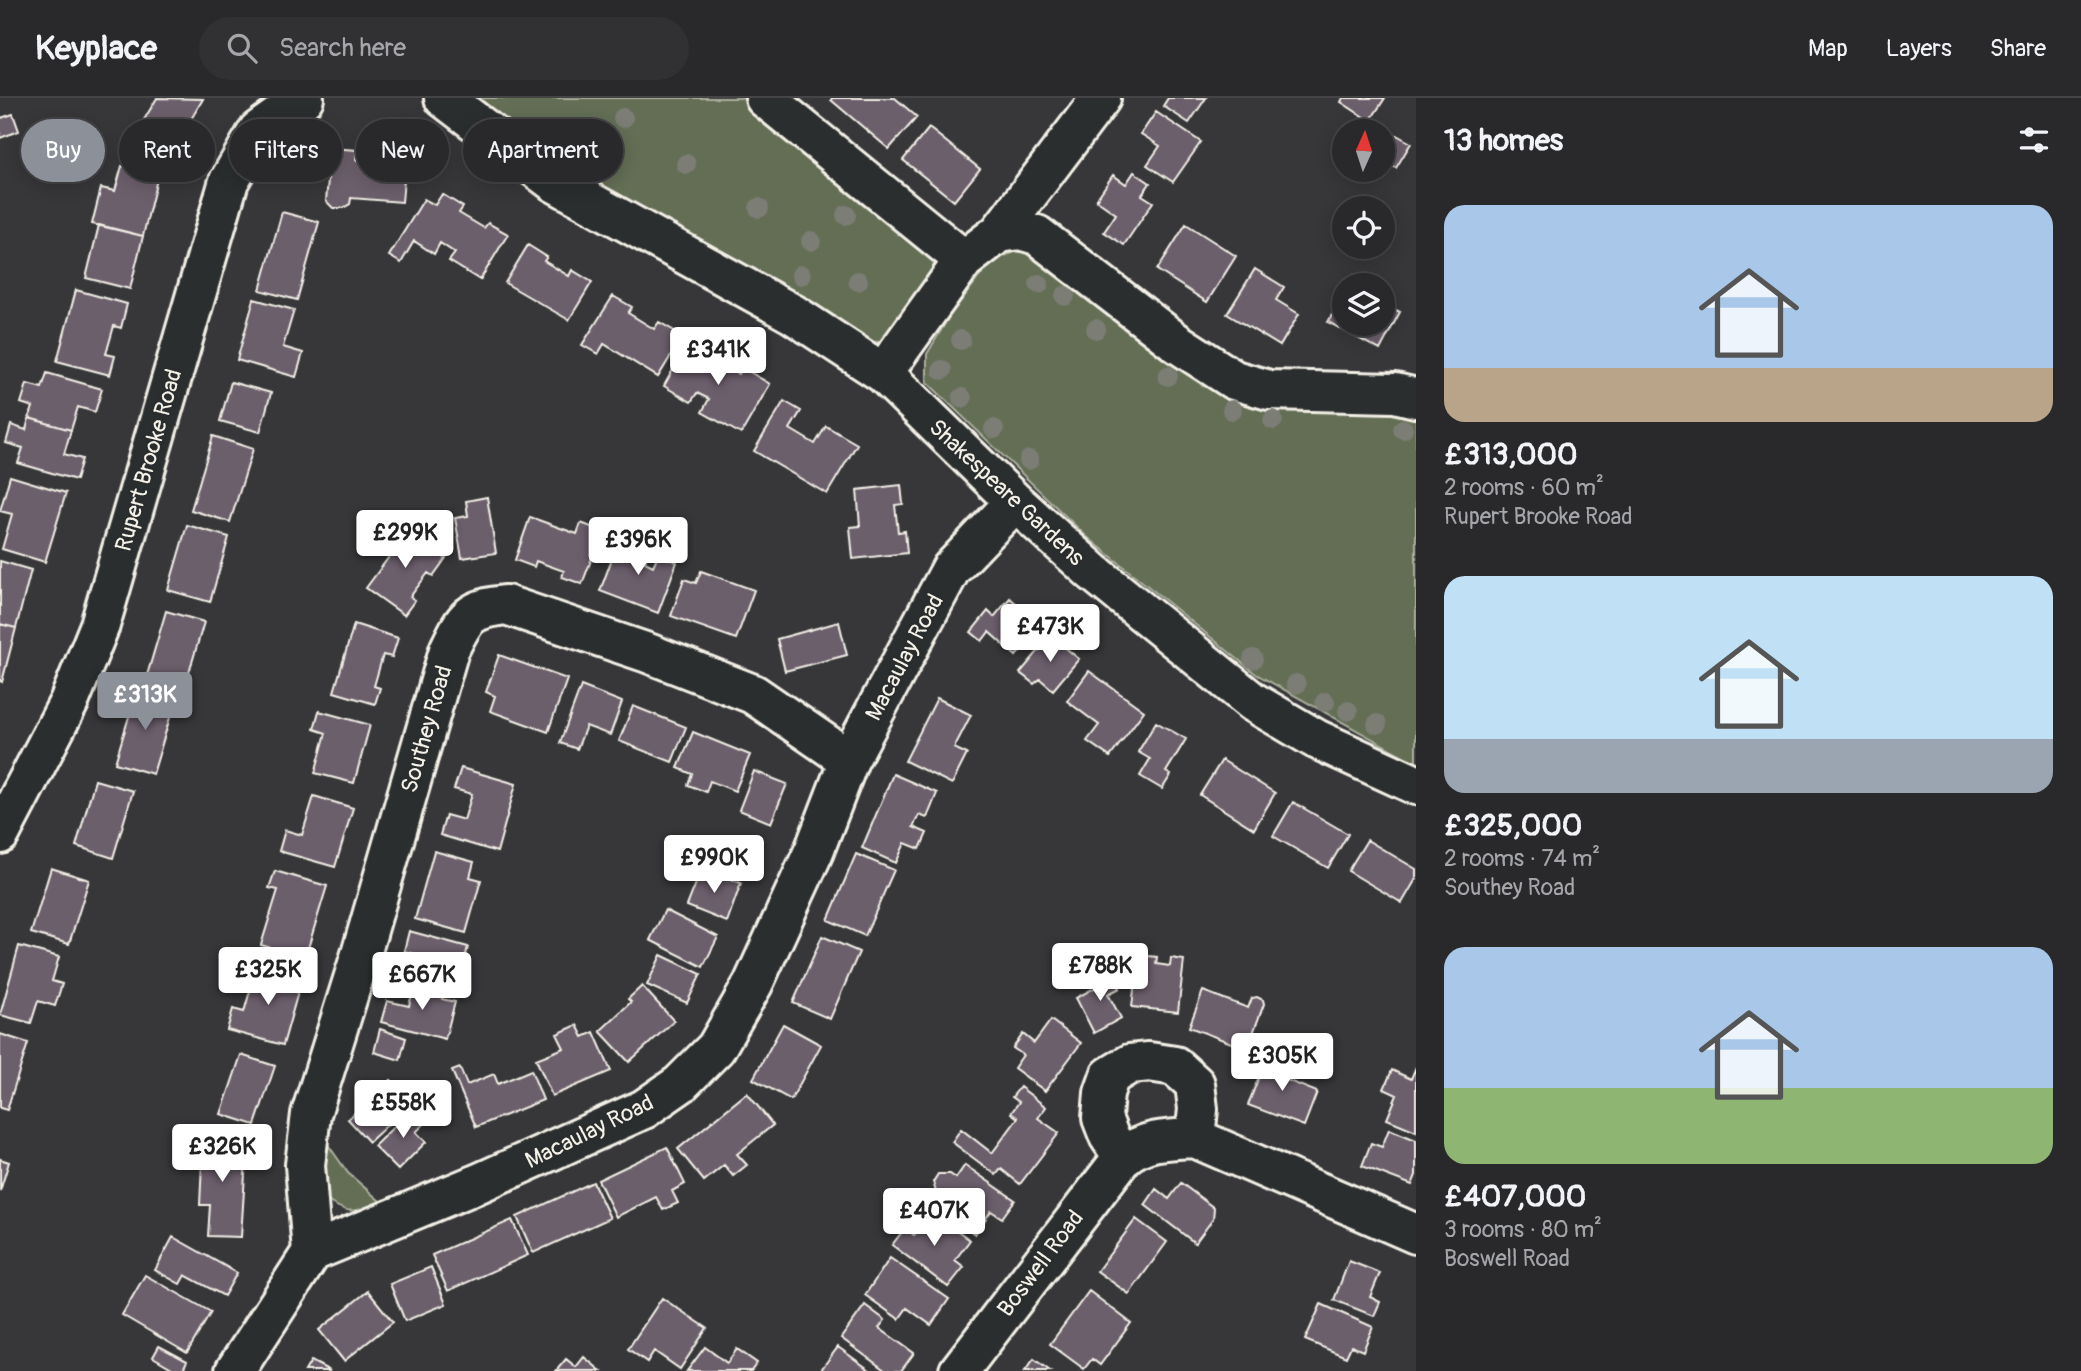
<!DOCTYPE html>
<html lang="en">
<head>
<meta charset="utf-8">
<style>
  body { margin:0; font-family:Pangolin,sans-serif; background:#313134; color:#f1f3f6; height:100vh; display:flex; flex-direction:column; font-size:26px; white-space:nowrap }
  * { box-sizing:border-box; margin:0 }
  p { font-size:23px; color:#a5a6a9 }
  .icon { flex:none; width:38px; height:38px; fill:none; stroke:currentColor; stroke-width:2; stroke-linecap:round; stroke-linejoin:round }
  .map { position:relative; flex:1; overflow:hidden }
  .sheet { display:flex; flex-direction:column; background:#29292c; width:665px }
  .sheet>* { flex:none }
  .guide { position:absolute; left:21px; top:21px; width:665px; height:63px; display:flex; gap:14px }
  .needle { width:46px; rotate:3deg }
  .controls { position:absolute; left:1332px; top:21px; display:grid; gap:14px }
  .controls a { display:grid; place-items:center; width:63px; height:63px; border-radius:50%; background:#29292c; box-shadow:0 4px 18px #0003,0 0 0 2px #454548; font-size:35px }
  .price { position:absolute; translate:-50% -60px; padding:0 16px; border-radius:7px; background:#fff; color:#222; font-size:23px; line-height:46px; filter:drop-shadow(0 2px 4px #0008) }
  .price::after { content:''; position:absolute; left:50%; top:42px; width:21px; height:16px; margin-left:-10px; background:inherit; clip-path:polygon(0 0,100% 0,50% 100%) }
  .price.current { background:#8c9099; color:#fff }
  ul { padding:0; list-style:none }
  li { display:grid; align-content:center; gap:14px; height:371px; padding:0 28px }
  li span { display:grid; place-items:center; height:217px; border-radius:21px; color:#555 }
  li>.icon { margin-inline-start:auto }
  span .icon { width:126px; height:126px; fill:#fffc; stroke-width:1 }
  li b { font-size:30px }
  h2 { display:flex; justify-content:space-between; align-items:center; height:84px; padding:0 28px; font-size:30px }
  .pill { padding:0 24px; border-radius:32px; background:#29292c; box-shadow:0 4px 18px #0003,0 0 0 2px #454548; font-size:24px; line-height:63px }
  .pill.current { background:#8c9099; color:#fff }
  header { display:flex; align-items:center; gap:42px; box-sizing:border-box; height:98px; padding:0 35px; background:#29292c; border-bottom:2px solid #454548 }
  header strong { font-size:33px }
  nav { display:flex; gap:38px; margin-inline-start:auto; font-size:24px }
  .search { width:490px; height:63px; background:#313134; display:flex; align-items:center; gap:18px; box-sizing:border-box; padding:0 24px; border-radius:38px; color:#a5a6a9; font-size:26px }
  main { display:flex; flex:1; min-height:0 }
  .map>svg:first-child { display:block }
</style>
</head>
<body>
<header>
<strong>Keyplace</strong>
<div class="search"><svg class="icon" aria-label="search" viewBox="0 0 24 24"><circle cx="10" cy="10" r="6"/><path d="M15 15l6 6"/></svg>Search here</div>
<nav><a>Map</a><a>Layers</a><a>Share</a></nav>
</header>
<main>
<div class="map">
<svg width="1416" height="1273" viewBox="0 0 1416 1273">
  <rect width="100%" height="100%" fill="#37373a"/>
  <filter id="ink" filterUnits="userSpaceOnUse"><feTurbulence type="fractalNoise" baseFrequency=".0143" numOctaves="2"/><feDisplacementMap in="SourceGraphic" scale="14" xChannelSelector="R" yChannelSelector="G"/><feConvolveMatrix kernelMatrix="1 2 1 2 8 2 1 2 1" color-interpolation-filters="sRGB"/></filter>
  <g filter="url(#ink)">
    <path fill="#636e54" stroke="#acb09e" stroke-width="2" d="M471,0h275l167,137 20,21 1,21 -49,64 -18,2 -311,-178z
      M1021,152l25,13 155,114 215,34v352l-160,-89 -170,-138 -159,-154v-28l22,-37 43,-57z
      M324,1041l24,34 33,29c-28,10 -30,14 -57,-3z"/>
    <path fill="#6c5e6c" stroke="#f4f1e8" stroke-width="2" d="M157,0l46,1 -36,61 -35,-20z
      M832,0h63l22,19 -28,32 -58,-49z
      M1168,0h38l-17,25 -26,-17z
      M1343,0h42l-15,23 -29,-19z
      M1156,14l45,30 -28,40 -26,-17 13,-19 -19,-12z
      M13,16l6,17 -19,7v-21l1,1z
      M1376,25l17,10 -11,17v-19h-11z
      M929,30l51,41 -26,32 -51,-41z
      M1393,35l18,10 -15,25 -14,-8v-10z
      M331,50l26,2 -1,10 23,2 1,-7 26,2 -4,45 -51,-4 -1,6 -7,4h-10l-7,-7z
      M122,68l36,9 -15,61 -51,-12 9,-36 14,3z
      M1134,74l16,11 -8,12 11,7 -29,43 -20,-13 12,-18 -20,-14 17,-25 13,9z
      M442,96l21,13 -4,6 25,15 4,-5 20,11 -28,46 -31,-19 6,-8 -15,-10 -6,11 -20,-13 -13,22 -12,-7 35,-57 11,6z
      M282,114l37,10 -22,78 -37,-10z
      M1186,126l50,32 -29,46 -50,-32z
      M99,127l44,11 -13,53 -44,-11z
      M528,147l19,12 -3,4 25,15 3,-6 20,12 -23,38 -64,-37z
      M1255,171l29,18 -8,13 23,14 -19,32 -53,-32z
      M1354,177l11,6 3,-5 15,9h-35z
      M76,192l51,14 -6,24 -7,-2 -8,28 9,2 -5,19 -53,-14z
      M1344,195v31h38v-21l18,9 -20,38 -52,-28z
      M613,198l19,11 -4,6 26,16 5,-7 24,14 -25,41 -54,-33 -6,10 -16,-9z
      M254,201l40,11 -11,37 20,6 -7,24 -59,-17z
      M699,243l19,12 -4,6 25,15 4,-6 27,16 -29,50 -39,-22 7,-13 -12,-6 -6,9 -27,-16 16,-29 7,4z
      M47,275l55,16 -7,23 -17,-5 -7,23 -42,-12 4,-11 -12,-4 6,-19 15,4z
      M231,284l40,11 -11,39 -40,-11z
      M784,303l17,10 -11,18 25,15 11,-18 31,18 -30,50 -73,-43z
      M29,320l42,12 -7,24 18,5 -6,21 -58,-17 5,-15 -17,-5 5,-18 15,5z
      M213,338l40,13 -23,73 -39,-12z
      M10,378l56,17 -21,69 -43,-13 10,-35 -12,-3z
      M901,387l2,19 -8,1 3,27 7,-1 2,22 -54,6 -3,-32 10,-1 -3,-36z
      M487,399l9,56 -34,5 -7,-40 13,-2 -2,-15z
      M530,419l47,17 4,-11 21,8 -20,53 -20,-7 2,-6 -28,-10 -2,6 -19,-7z
      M187,427l42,12 -19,65 -42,-12z
      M401,427l45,33 -13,18 -5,-3 -18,24 5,3 -11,15 -38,-27 31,-42 -8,-6z
      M619,442l30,12 -4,10 8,4 5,-11 19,7 -19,51 -58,-22z
      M0,463l31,9 -15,58 -16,-4z
      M701,473l53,19 -18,49 -65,-23 13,-37 12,4z
      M1010,500l15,13 -5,6 17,14 -21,25 -27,-24 -7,9 -11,-9 17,-21 6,6z
      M166,513l38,11 -21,71 -38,-11z
      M839,524l8,33 -62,16 -8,-32z
      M0,526l16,4 -14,54 -2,-1z
      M354,526l44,14 -6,19 -9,-2 -9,31 6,2 -5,16 -41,-12z
      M1051,538l28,23 -26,31 -13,-11 -6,5 -14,-11z
      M499,557l68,24 -19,53 -58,-21 5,-15 -9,-4z
      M1089,573l55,40 -34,46 -23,-16 12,-16 -32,-24z
      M581,588l41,16 -12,33 -24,-9 -9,23 -17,-6z
      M137,592l38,11 -22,73 -38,-11z
      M937,600l34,17 -17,33 13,6 -15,30 -47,-23z
      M633,608l53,21 -14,35 -53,-21z
      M319,613l51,14 -16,58 -39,-10 11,-40 -12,-4z
      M1156,624l30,17 -20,33 5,3 -9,14 -22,-13 10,-17 -12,-7z
      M693,634l57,23 -15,36 -25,-10 -4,11 -18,-7 4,-11 -14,-6z
      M1222,662l53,33 -21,36 -54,-34z
      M461,670l55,16 -19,68 -57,-17 6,-20 18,5 8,-26 -18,-5z
      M754,673l33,13 -16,39 -32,-13z
      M893,676l44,19 -10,25 -8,-3 -6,12 14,6 -7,16 -15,-6 -9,20 -34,-15z
      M95,682l38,11 -20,67 -37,-12z
      M314,698l39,12 -18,59 -56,-16 6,-21 17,5z
      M1293,704l55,32 -20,34 -55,-32z
      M1367,742l49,29v10l-14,24 -54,-32z
      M434,753l40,11 -4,15 11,3 -15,53 -51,-14z
      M856,756l38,16 -29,66 -37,-16z
      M51,770l38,12 -20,64 -38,-11z
      M702,770l39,15 -14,39 -40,-16z
      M275,773l52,15 -22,72 -44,-13 17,-55 -9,-2z
      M665,812l53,27 -15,30 -53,-27z
      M409,833l59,16 -10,37 -11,-3 -2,10 -30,-9 7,-26 -18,-5z
      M822,838l37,16 -29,67 -37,-16z
      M19,848l40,11 -7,24 10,3 -7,22 -17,-5 -7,22 -31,-8z
      M661,857l40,19 -14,29 -40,-18z
      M1138,857l19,2 -1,7 14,2 1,-8 13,2 -6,52 -46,-5z
      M257,868l45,12 -19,67 -56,-15 6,-21 11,3z
      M1109,870l11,20 -12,6 13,24 -27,15 -18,-35 26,-14 -5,-10z
      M415,884l30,9 -3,8 13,3 -10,37 -64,-17 6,-21 22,5z
      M642,888l32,35 -45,41 -29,-31 31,-29 -3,-3z
      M1203,893l45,17 4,-10 5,-1 6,3 1,4 -17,45 -58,-22z
      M1051,922l30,23 -36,48 -31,-23 9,-13 -10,-7 10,-14 11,9z
      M783,926l38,21 -30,55 -38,-21z
      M577,927l6,12 11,-5 17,39 -59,25 -16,-37 28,-11 -7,-14z
      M380,931l26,9 -6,22 -26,-8z
      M0,936l28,9 -21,67 -7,-2z
      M241,957l34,11 -20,59 -34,-11z
      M1267,958l27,10 -5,15 28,11 -13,34 -56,-21z
      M1416,969v64l-29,-12 10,-24 -13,-6 8,-19 19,9z
      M460,970l7,17 27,-11 4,10 33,-14 12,30 -67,27 -24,-56z
      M391,982l21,22 -43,40 -21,-23z
      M1020,989l26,20 -8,11 21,15 -39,51 -19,-15 -5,6 -44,-33 9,-13 31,24 26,-35 -7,-5 8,-11 -7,-5z
      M747,995l26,32 -36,29 10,11 -14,11 -9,-11 -20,16 -26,-32z
      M413,1010l14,13 -11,11 10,10 -28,28 -24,-24z
      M1389,1031l27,11v35l-4,10 -50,-19 9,-23 11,4z
      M193,1042l54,3 -6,94 -33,-1 2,-31h-10l2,-43 -11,-1z
      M667,1049l18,37 -13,7 6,12 -15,7 -7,-13 -40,20 -18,-37z
      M0,1061l9,3 -9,29z
      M965,1067l50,35 -13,18 -11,-7 -16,23 -39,-27 7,-10 -7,-5 -3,-10 5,-8h12l6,4z
      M593,1084l17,36 -77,35 -16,-36z
      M1181,1085l33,25 -1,11 -18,24 -50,-38 11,-16 13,10z
      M932,1114l38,28 -15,20 9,7 -16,20 -56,-42 13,-17 9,7z
      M1136,1121l31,23 -38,52 -32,-23z
      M512,1122l16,35 -80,36 -16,-36z
      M173,1139l64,36 -13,23 -39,-21 -5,9 -25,-14z
      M890,1160l59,41 -18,26 -24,-17 -8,11 -34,-24z
      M1349,1163l31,12 -10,24 10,5 -6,14 -40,-16z
      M431,1169l15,37 -41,17 -15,-37z
      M145,1177l66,37 -24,41 -65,-38z
      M368,1193l25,31 -49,39 -25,-31z
      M1089,1193l42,32 -31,42 -8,-6 -8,10 -34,-25z
      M662,1200l45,30 -27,41 -26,-18 -7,11 -19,-13z
      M1321,1206l52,23 -10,24 -12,-5 -5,11 -41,-17z
      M865,1207l20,15 -6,8 35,25 -13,18h-15l-45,-33z
      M159,1248l28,15 -5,10h-5l-24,-14z
      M705,1249l22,16 10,-14 20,14 -6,8h-64z
      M838,1249l33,24h-51z
      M584,1259l17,14h-45l10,-12 10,8z
      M1034,1261l16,12h-25z
      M311,1263l19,10h-25z"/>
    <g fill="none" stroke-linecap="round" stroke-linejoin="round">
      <g stroke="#f4f1e8" stroke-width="44">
        <path id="minor" d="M444,0l110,84 239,132 90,59 132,129 78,70 160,130 63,37 100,46
          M765,0l199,162
          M999,135l102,-135
          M883,275l81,-113 35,-27 21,-3 17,5 140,108 57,37 35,10 126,3 21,5
          M0,736l69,-132 31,-77 129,-444 29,-50 46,-33
          M1123,1059l-14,-21 -7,-18 2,-25 6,-17 20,-12 19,-2 26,4 20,18 3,25 -3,29
          M312,1154l-7,-87 6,-51 51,-163 87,-301c16,-33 19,-41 57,-45l142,48 105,41 96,66
          M235,1273l77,-119 167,-69 165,-74 36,-25 36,-36 37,-64 61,-133 35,-91 102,-191 64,-67
          M959,1273l164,-214c20,-18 46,-18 72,-19l221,96"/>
      </g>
      <use href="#minor" stroke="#2a2d2e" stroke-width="38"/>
    </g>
    <g fill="#7b7d75">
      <circle cx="623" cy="20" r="10"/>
      <circle cx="553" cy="40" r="10"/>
      <circle cx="686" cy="66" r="10"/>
      <circle cx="759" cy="110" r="10"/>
      <circle cx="846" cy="117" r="10"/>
      <circle cx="811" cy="143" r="10"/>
      <circle cx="801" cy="177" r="10"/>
      <circle cx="858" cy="183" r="10"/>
      <circle cx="1039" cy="186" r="10"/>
      <circle cx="1065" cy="198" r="10"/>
      <circle cx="1096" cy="231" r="10"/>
      <circle cx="961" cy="242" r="10"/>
      <circle cx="942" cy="272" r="10"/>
      <circle cx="1168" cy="278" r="10"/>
      <circle cx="962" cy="300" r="10"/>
      <circle cx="1232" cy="312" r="10"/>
      <circle cx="1273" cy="322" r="10"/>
      <circle cx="994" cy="331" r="10"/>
      <circle cx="1403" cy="331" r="10"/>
      <circle cx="1029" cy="362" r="10"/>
      <circle cx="1253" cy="561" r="10"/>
      <circle cx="1296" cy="586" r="10"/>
      <circle cx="1325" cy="604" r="10"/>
      <circle cx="1348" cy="613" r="10"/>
      <circle cx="1377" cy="626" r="10"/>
    </g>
  </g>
  <g text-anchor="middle" stroke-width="5" stroke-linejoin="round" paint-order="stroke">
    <g font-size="23" fill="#f4f1e8" stroke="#2a2d2e">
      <text transform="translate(148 362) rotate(-74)" y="8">Rupert Brooke Road</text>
      <text transform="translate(1007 394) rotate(43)" y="8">Shakespeare Gardens</text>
      <text transform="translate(904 559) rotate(-62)" y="8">Macaulay Road</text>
      <text transform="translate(426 631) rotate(-74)" y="8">Southey Road</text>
      <text transform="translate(589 1033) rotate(-26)" y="8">Macaulay Road</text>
      <text transform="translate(1040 1165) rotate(-53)" y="8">Boswell Road</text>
    </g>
  </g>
</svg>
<div class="controls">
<a><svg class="needle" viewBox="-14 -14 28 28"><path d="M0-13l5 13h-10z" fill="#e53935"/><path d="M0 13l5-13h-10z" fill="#a5a6a9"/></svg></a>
<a><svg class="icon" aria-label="locate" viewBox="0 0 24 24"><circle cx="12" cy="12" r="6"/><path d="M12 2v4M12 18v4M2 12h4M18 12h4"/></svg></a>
<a><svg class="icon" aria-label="layers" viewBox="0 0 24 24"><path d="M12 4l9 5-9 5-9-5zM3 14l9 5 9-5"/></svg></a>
</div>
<b class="price" style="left:718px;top:289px">£341K</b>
<b class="price" style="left:405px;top:472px">£299K</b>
<b class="price" style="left:638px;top:479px">£396K</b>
<b class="price" style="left:1050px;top:566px">£473K</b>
<b class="price current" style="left:145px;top:634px">£313K</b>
<b class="price" style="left:714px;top:797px">£990K</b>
<b class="price" style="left:1100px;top:905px">£788K</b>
<b class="price" style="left:268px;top:909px">£325K</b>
<b class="price" style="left:422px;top:914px">£667K</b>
<b class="price" style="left:1282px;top:995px">£305K</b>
<b class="price" style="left:403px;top:1042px">£558K</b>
<b class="price" style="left:222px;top:1086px">£326K</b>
<b class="price" style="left:934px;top:1150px">£407K</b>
<div class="guide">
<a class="pill current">Buy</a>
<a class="pill">Rent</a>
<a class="pill">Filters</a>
<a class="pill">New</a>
<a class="pill">Apartment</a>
</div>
</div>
<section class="sheet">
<h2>13 homes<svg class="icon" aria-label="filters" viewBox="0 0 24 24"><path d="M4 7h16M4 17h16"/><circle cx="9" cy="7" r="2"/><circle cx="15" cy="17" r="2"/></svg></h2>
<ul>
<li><span style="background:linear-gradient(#a9c7e8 75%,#b9a48a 0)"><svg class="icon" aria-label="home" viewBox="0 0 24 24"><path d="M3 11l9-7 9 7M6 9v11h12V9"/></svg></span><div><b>£313,000</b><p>2 rooms · 60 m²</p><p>Rupert Brooke Road</p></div></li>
<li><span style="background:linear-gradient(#bfe0f5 75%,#9aa5b1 0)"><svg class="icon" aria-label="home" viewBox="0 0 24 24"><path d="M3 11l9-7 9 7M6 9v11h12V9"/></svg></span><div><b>£325,000</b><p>2 rooms · 74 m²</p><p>Southey Road</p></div></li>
<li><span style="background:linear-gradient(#a9c7e8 65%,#8fb573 0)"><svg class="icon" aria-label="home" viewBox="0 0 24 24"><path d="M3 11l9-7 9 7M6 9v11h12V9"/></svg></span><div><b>£407,000</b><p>3 rooms · 80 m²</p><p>Boswell Road</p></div></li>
</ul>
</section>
</main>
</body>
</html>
